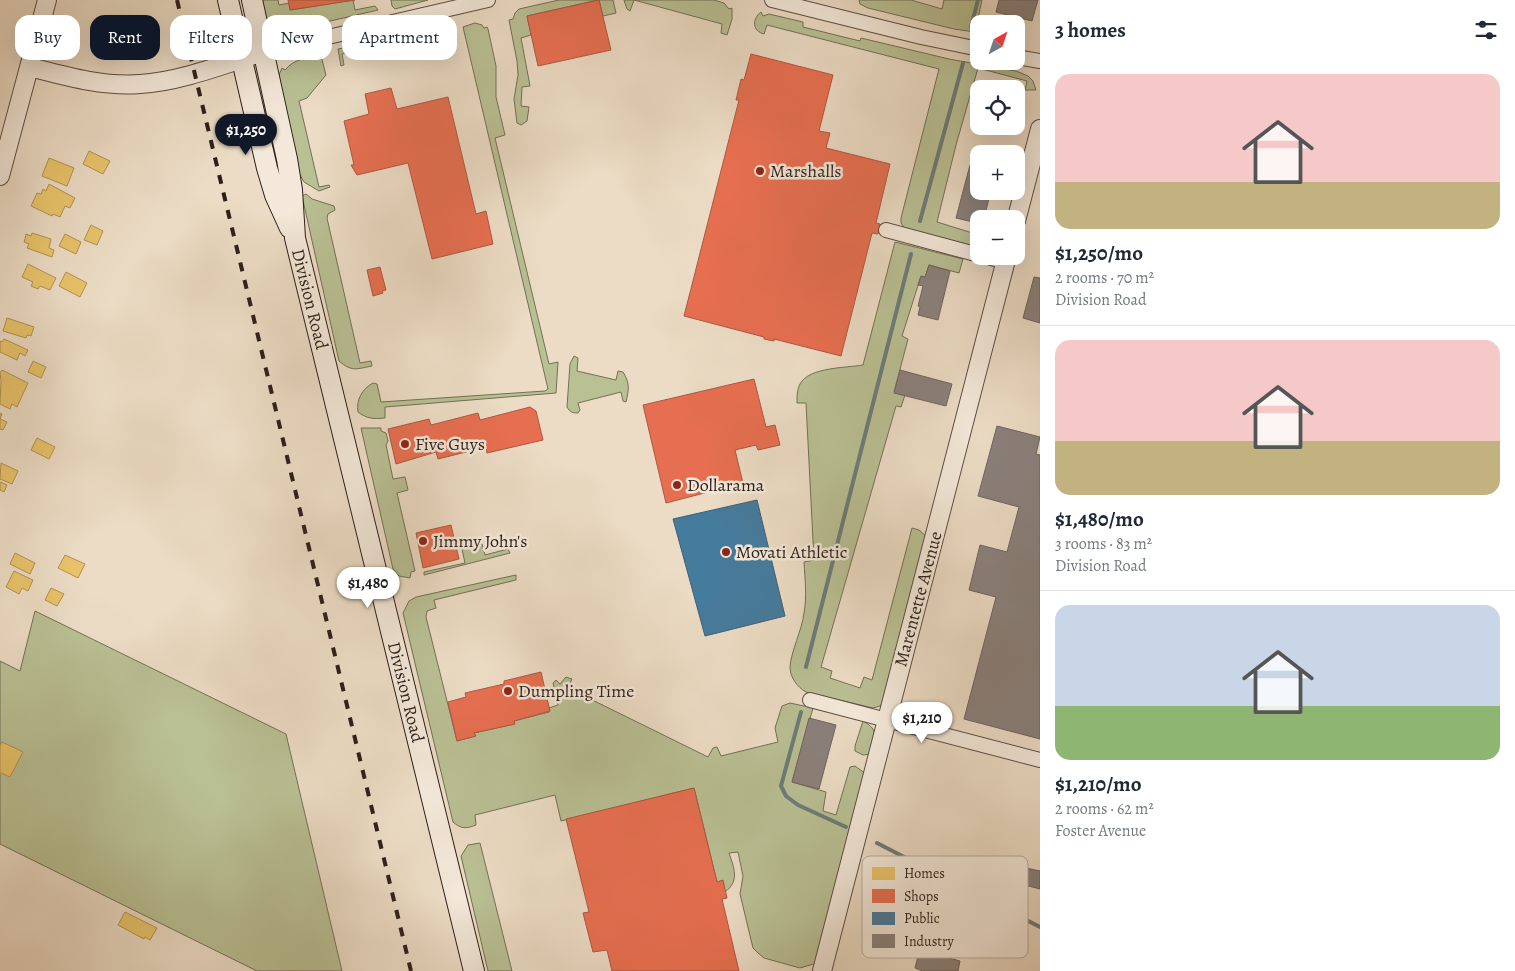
<!DOCTYPE html>
<html lang="en">
<head>
<meta charset="utf-8">
<style>
  body { margin:0; font-family:Alegreya,serif; background:#f6f6f7; color:#1f2937; height:100vh; display:flex; flex-direction:column; font-size:19px; white-space:nowrap }
  * { box-sizing:border-box; margin:0 }
  p { font-size:16px; color:#747a83 }
  .icon { flex:none; width:28px; height:28px; fill:none; stroke:currentColor; stroke-width:2; stroke-linecap:round; stroke-linejoin:round }
  .map { position:relative; flex:1; overflow:hidden }
  .drawer { display:flex; flex-direction:column; background:#fff; width:475px }
  .drawer>* { flex:none }
  .banner { position:absolute; left:15px; top:15px; width:475px; height:45px; display:flex; gap:10px }
  .needle { width:32px; rotate:40deg }
  .fabs { position:absolute; left:970px; top:15px; display:grid; gap:10px }
  .fabs a { display:grid; place-items:center; width:55px; height:55px; border-radius:10px; background:#fff; box-shadow:0 5px 20px #0002; font-size:25px }
  .price { position:absolute; translate:-50% -42px; padding:0 11px; border-radius:18px; background:#fff; color:#222; font-size:16px; line-height:32px; filter:drop-shadow(0 1px 2px #0008) }
  .price::after { content:''; position:absolute; left:50%; top:30px; width:15px; height:11px; margin-left:-8px; background:inherit; clip-path:polygon(0 0,100% 0,50% 100%) }
  .price.on { background:#111827; color:#fff }
  ul { padding:0; list-style:none }
  li { display:grid; align-content:center; gap:10px; height:265px; padding:0 15px }
  li+li { border-top:1px solid #e0e1e3 }
  li span { display:grid; place-items:center; height:155px; border-radius:15px; color:#555 }
  li>.icon { margin-inline-start:auto }
  span .icon { width:90px; height:90px; fill:#fffc; stroke-width:1 }
  li b { font-size:21px }
  h2 { display:flex; justify-content:space-between; align-items:center; height:60px; padding:0 15px; font-size:21px }
  .pill { padding:0 18px; border-radius:15px; background:#fff; box-shadow:0 5px 20px #0002; font-size:18px; line-height:45px }
  .pill.on { background:#111827; color:#fff }
  main { display:flex; flex:1; min-height:0 }
  .map>svg:first-child { display:block }
</style>
</head>
<body>
<main>
<div class="map">
<svg width="1040" height="971" viewBox="0 0 1040 971">
  <rect width="100%" height="100%" fill="#ecdcc5"/>
  <filter id="stains"><feTurbulence type="fractalNoise" baseFrequency=".004" numOctaves="4"/><feColorMatrix values="0 0 0 0 .2 0 0 0 0 .09 0 0 0 0 .02 0 0 0 .5 -.17"/></filter>
  <radialGradient id="worn" r=".72"><stop offset=".6" stop-color="#630" stop-opacity="0"/><stop offset="1" stop-color="#630" stop-opacity=".3"/></radialGradient>
  <path fill="#b9c094" stroke="#727057" d="M258,0h20l1,5 10,-2 1,7 63,-10 2,10 20,-4 3,4 -91,21 -12,-3 -2,3 -7,-5z
    M391,0h37l-33,9 -3,-3z
    M559,0h39l-71,16 4,19 -10,3 9,48 -8,1 -1,19 8,1 -2,14 -6,4 -4,-2 -3,-24 4,-24 -1,-14 -8,-41 4,-1 2,-6 4,-4z
    M599,0h14l3,13 -13,3z
    M624,0h90l10,3 5,6 3,-1v11l-5,16 -6,-2 1,-9 -88,-24 -4,11 -3,-2z
    M859,0h52l31,9 2,-9h38l-7,32 -21,-3 -86,-21 -8,-4z
    M761,12l2,4 6,-2 34,8v5l57,14 1,-3 88,21 67,12 12,5 5,5 3,9h-11l2,-9 -49,-13 -22,77 -19,77 42,13v13l-74,-19 -4,-6v-5l38,-149 -172,-44 -3,9c-12,-3 -12,-15 -3,-22z
    M475,23l7,2 2,3 3,-1 1,2 8,37v31l9,38 -10,3 54,226 9,-2 -2,31 -171,14v11c-11,1 -18,1 -27,-6 -2,-12 4,-23 15,-29l4,1 4,18 164,-11 3,-2 -85,-362z
    M435,31l2,13 -5,1 -3,-10 -87,19 2,11 -3,1 -3,-17z
    M321,56l5,19 -19,23 -8,3 20,86 10,-2 1,2 -11,4 -15,-9 -8,-14 -17,-93 3,-7 3,2c10,-12 22,-12 36,-14z
    M306,194l6,5 22,7 1,4 -7,4 -1,4 33,145 11,-2 1,5c-16,3 -20,6 -33,-5l-37,-165z
    M895,242l68,17 -4,14 -30,-8 -4,12 -4,-1 -19,60 6,3 -14,53 11,3 -4,12 -5,-1 -75,261 11,4 -2,7 30,10 4,-11 8,3 40,-152 7,2 8,7 -42,162 -5,7 -7,2 -67,-16c-9,-5 -16,-15 -16,-25 1,-16 12,-37 14,-54 3,-16 1,-34 0,-51l10,-2 -8,-157h-9c0,-7 0,-13 3,-19 9,-17 46,-16 63,-19z
    M574,356l4,2 -1,13 39,9 2,-9 5,1c7,11 6,17 3,30l-3,-1 -2,-9 -43,11 2,7 -2,3c-6,0 -8,-1 -11,-6l3,-43z
    M361,428h20v3l5,2 2,8 -2,4 7,34 12,-2 3,13 -11,3 18,78 -4,1 -1,6 -11,-2 -6,-7z
    M482,544l3,11 23,-6 2,4 -86,22v-3l41,-9 -3,-14z
    M516,575v5l-82,20 2,8 -9,3 -1,6 31,124 18,-5 -1,-3 40,-9v-3l35,-9v-4l9,-3 -5,-22 3,-3 4,4 6,-7 6,2 -4,9 140,69 5,-9 4,-1 4,9 57,-14 -3,-14 7,-22 8,-3 23,5 -21,74 34,10 -3,19 13,4 14,-48 5,-1 11,8 -49,189 -17,5 -36,-10 -6,-5 -5,-5 -13,-54 3,-18 -5,-24 -9,1c5,15 11,28 -4,39l-2,-11 -6,1 -23,-94 -133,33 -6,-26 -80,20 1,10c-10,4 -15,4 -23,-3l-50,-209 6,-12 7,-4z
    M35,611l251,123 56,237h-85l-257,-127v-183l20,10z
    M863,721c17,9 12,18 8,33l-8,1 -8,-4v-5z
    M480,843l32,128h-24l-27,-115 7,-11z"/>
  <path fill="#e9c46a" stroke="#b09252" d="M89,151l21,10 -7,13 -20,-10z
    M49,158l25,10 -7,18 -25,-10z
    M49,184l26,14 -5,10 -5,-2 -5,11 -7,-3 -1,2 -21,-10 6,-13 4,1 2,-5 3,2z
    M91,225l12,6 -6,14 -13,-5z
    M32,233l19,6 -2,9 5,2 -2,7 -25,-9 2,-4 -5,-2 1,-3 1,-5 5,2z
    M65,234l16,8 -5,12 -17,-8z
    M28,264l28,14 -6,12 -10,-4 -2,3 -7,-3 2,-4 -11,-5z
    M66,272l21,11 -7,14 -21,-11z
    M7,318l27,9 -3,9 -4,-1 -1,3 -23,-7z
    M4,339l24,11 -3,6 -5,-3 -3,7 -17,-8v-11l2,1z
    M33,361l13,6 -5,11 -13,-6z
    M2,370l26,13 -11,24 -5,-3 -2,5 -10,-5 1,-23 -1,-8z
    M0,413l2,1 -2,5 7,3 -4,8 -3,-1z
    M37,438l18,9 -6,12 -18,-9z
    M1,463l17,8 -6,13 -12,-5z
    M0,482l7,3 -3,7 -4,-2z
    M15,553l20,10 -5,11 -20,-10z
    M65,555l20,9 -7,14 -20,-10z
    M14,571l19,9 -5,11 -6,-3 -3,6 -13,-7z
    M51,588l13,6 -7,12 -12,-6z
    M2,742l21,10 -13,25 -9,-4 -1,3v-30z
    M125,912l32,16 -7,12 -5,-3 -1,2 -26,-14z"/>
  <path fill="#e76f51" stroke="#af5740" d="M288,0h67l-65,10z
    M599,0l12,50 -73,16 -11,-50z
    M751,54l82,21 -14,56 11,2 -4,15 64,16 -14,59 4,1 -2,10 -6,-1 -31,123 -67,-17v2l-10,-2v-2l-80,-21 55,-216h-3l5,-21 3,1z
    M391,88l6,21 51,-12 28,117 10,-3 7,33 -61,15 -24,-96 -51,12 -6,-10h3l-10,-44 25,-7 -4,-20z
    M380,267l6,23 -4,1 1,2 -10,3 -6,-26z
    M754,379l12,48 9,-2 5,20 -22,5 -2,-5 -21,5 8,33 -77,20 -23,-98z
    M530,407l6,4 7,29 -56,13 -1,-6 -48,12 -2,-7 -40,12 -8,-35 41,-10 2,6 47,-12 2,7z
    M451,525l8,34 -36,9 -7,-35z
    M541,672l9,39 -36,10 1,3 -41,9 2,3 -19,5 -9,-39 18,-5 -1,-4 39,-9v-3z
    M694,788l23,94 6,-2 4,18 -5,1 17,72h-127l-5,-21 -14,2 -10,-39 6,-1 -23,-93z"/>
  <path fill="#457b9d" stroke="#3e5f76" d="M757,500l28,116 -80,20 -32,-117z"/>
  <path fill="#8a817c" stroke="#6e645f" d="M999,0h39l-6,21 -36,-9z
    M970,165l9,2v24h12l-6,23 -10,-2 -2,10 -17,-4z
    M929,265l21,6 -12,49 -20,-5 2,-8 -2,-1 5,-20 -5,-1 3,-9 4,1z
    M1034,277l6,1v45l-17,-5z
    M900,370l52,14 -6,22 -52,-13z
    M997,426l43,11 -4,17 4,1v284l-76,-20 32,-122 -27,-7 11,-45 27,7 12,-45 -41,-11z
    M809,718l27,7 -17,64 -27,-7z
    M1026,868l14,3v18l-19,-5z
    M920,948l30,8 -1,2 11,3 -2,10h-35l-8,-3z"/>
  <g fill="none" stroke-linecap="round" stroke-linejoin="round">
    <path stroke="#6d7c79" stroke-width="4" d="M971,27l7,-27
      M920,221l43,-158
      M806,667l105,-413
      M801,712l-20,74 5,10 12,9 48,22
      M877,843l163,84"/>
    <g stroke="#5c4e45" stroke-width="16">
      <path id="minor" d="M772,0l149,37 58,12
        M263,52l225,-52
        M1016,57l24,4
        M886,230l93,25
        M984,256l22,6
        M810,700l230,60"/>
    </g>
    <g stroke="#5c4e45" stroke-width="20">
      <path id="tertiary" d="M30,67c35,9 73,20 110,17 39,-2 85,-20 123,-32
        M0,176l47,-176
        M1016,221l24,-92
        M822,971l185,-715"/>
    </g>
    <g stroke="#2c1f1a" stroke-width="22">
      <path id="secondary" d="M228,0l39,168 8,27 15,33
        M252,0l35,159 5,31 3,48 179,733"/>
    </g>
    <use href="#minor" stroke="#f3e8d9" stroke-width="14"/>
    <use href="#tertiary" stroke="#f3e8d9" stroke-width="18"/>
    <use href="#secondary" stroke="#f3e8d9" stroke-width="20"/>
    <path stroke="#2c1f1a" stroke-width="4" stroke-dasharray="9 9" stroke-linecap="butt" d="M177,0l234,971"/>
  </g>
  <g fill="#8f2418" stroke="#f3e8d9" stroke-width="2">
    <circle cx="760" cy="171" r="5"/>
    <circle cx="405" cy="444" r="5"/>
    <circle cx="677" cy="485" r="5"/>
    <circle cx="423" cy="541" r="5"/>
    <circle cx="726" cy="552" r="5"/>
    <circle cx="508" cy="691" r="5"/>
  </g>
  <g text-anchor="middle" stroke-width="5" stroke-linejoin="round" paint-order="stroke">
    <g font-size="18" fill="#2c1f1a" stroke="#f3e8d9" text-anchor="start">
      <text x="770" y="177">Marshalls</text>
      <text x="415" y="450">Five Guys</text>
      <text x="687" y="491">Dollarama</text>
      <text x="433" y="547">Jimmy John's</text>
      <text x="736" y="558">Movati Athletic</text>
      <text x="518" y="697">Dumpling Time</text>
    </g>
    <g font-size="18" fill="#2c1f1a" stroke="#f3e8d9">
      <text transform="translate(310 299) rotate(76)" y="6">Division Road</text>
      <text transform="translate(918 599) rotate(-75)" y="6">Marentette Avenue</text>
      <text transform="translate(406 692) rotate(76)" y="6">Division Road</text>
    </g>
  </g>
  <rect x="862" y="856" width="166" height="102" rx="8" fill="#f3e8d9" stroke="#b7aca0" stroke-width="1"/>
  <rect x="872" y="867" width="23" height="13" fill="#e9c46a"/>
  <rect x="872" y="889" width="23" height="14" fill="#e76f51"/>
  <rect x="872" y="912" width="23" height="13" fill="#457b9d"/>
  <rect x="872" y="934" width="23" height="14" fill="#8a817c"/>
  <g font-size="14" fill="#2c1f1a">
    <text x="904" y="878">Homes</text>
    <text x="904" y="901">Shops</text>
    <text x="904" y="923">Public</text>
    <text x="904" y="946">Industry</text>
  </g>
  <rect width="100%" height="100%" filter="url(#stains)"/>
  <rect width="100%" height="100%" fill="url(#worn)"/>
</svg>
<div class="fabs">
<a><svg class="needle" viewBox="-14 -14 28 28"><path d="M0-13l5 13h-10z" fill="#e53935"/><path d="M0 13l5-13h-10z" fill="#747a83"/></svg></a>
<a><svg class="icon" aria-label="locate" viewBox="0 0 24 24"><circle cx="12" cy="12" r="6"/><path d="M12 2v4M12 18v4M2 12h4M18 12h4"/></svg></a>
<a>+</a>
<a>−</a>
</div>
<b class="price on" style="left:246px;top:156px">$1,250</b>
<b class="price" style="left:368px;top:609px">$1,480</b>
<b class="price" style="left:922px;top:744px">$1,210</b>
<div class="banner">
<a class="pill">Buy</a>
<a class="pill on">Rent</a>
<a class="pill">Filters</a>
<a class="pill">New</a>
<a class="pill">Apartment</a>
</div>
</div>
<section class="drawer">
<h2>3 homes<svg class="icon" aria-label="filters" viewBox="0 0 24 24"><path d="M4 7h16M4 17h16"/><circle cx="9" cy="7" r="2"/><circle cx="15" cy="17" r="2"/></svg></h2>
<ul>
<li><span style="background:linear-gradient(#f6c9c9 70%,#c2b280 0)"><svg class="icon" aria-label="home" viewBox="0 0 24 24"><path d="M3 11l9-7 9 7M6 9v11h12V9"/></svg></span><div><b>$1,250/mo</b><p>2 rooms · 70 m²</p><p>Division Road</p></div></li>
<li><span style="background:linear-gradient(#f6c9c9 65%,#c2b280 0)"><svg class="icon" aria-label="home" viewBox="0 0 24 24"><path d="M3 11l9-7 9 7M6 9v11h12V9"/></svg></span><div><b>$1,480/mo</b><p>3 rooms · 83 m²</p><p>Division Road</p></div></li>
<li><span style="background:linear-gradient(#c9d6e8 65%,#8fb573 0)"><svg class="icon" aria-label="home" viewBox="0 0 24 24"><path d="M3 11l9-7 9 7M6 9v11h12V9"/></svg></span><div><b>$1,210/mo</b><p>2 rooms · 62 m²</p><p>Foster Avenue</p></div></li>
</ul>
</section>
</main>
</body>
</html>
